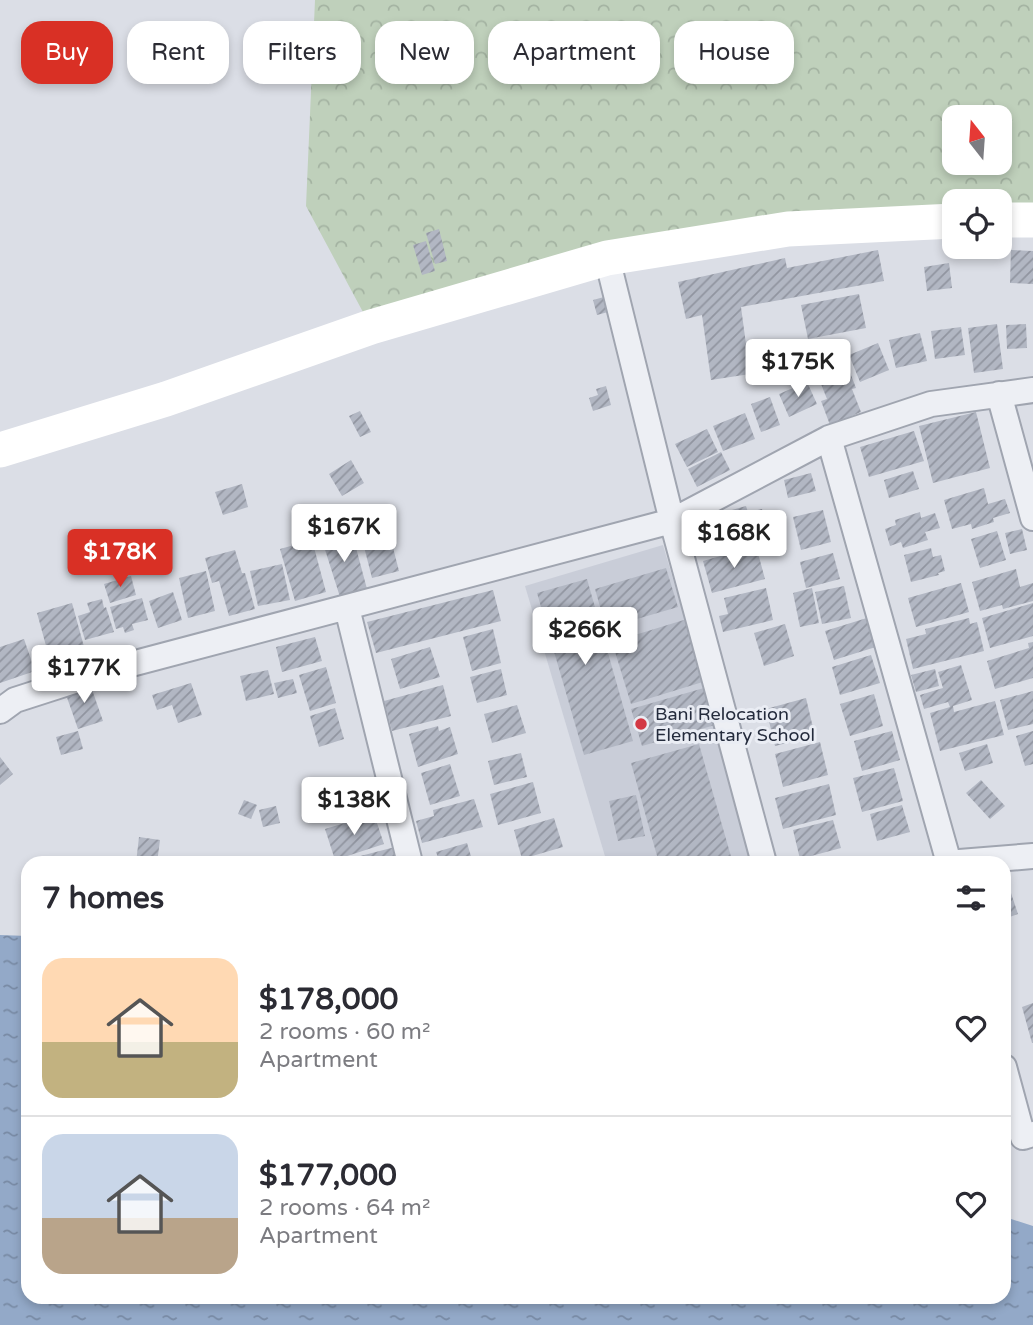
<!DOCTYPE html>
<html lang="en">
<head>
<meta charset="utf-8">
<style>
  body { margin:0; font-family:"Varela Round",sans-serif; background:#f7f7f7; color:#2b2b33; height:100vh; display:flex; flex-direction:column; font-size:26px; white-space:nowrap }
  * { box-sizing:border-box; margin:0 }
  p { font-size:23px; color:#7c7c81 }
  .icon { flex:none; width:38px; height:38px; fill:none; stroke:currentColor; stroke-width:2; stroke-linecap:round; stroke-linejoin:round }
  .map { position:relative; flex:1; overflow:hidden }
  .sheet { position:absolute; left:21px; top:856px; width:990px; height:448px; display:flex; flex-direction:column; background:#fff; border-radius:21px; box-shadow:0 4px 10px #0003 }
  .sheet>* { flex:none }
  .banner { position:absolute; left:21px; top:21px; width:992px; height:63px; display:flex; gap:14px }
  .needle { width:46px; rotate:343deg }
  .tools { position:absolute; left:942px; top:105px; display:grid; gap:14px }
  .tools a { display:grid; place-items:center; width:70px; height:70px; border-radius:14px; background:#fff; box-shadow:0 4px 10px #0003; font-size:35px }
  .price { position:absolute; translate:-50% -60px; padding:0 16px; border-radius:7px; background:#fff; color:#222; font-size:23px; line-height:46px; filter:drop-shadow(0 2px 4px #0008) }
  .price::after { content:''; position:absolute; left:50%; top:42px; width:21px; height:16px; margin-left:-10px; background:inherit; clip-path:polygon(0 0,100% 0,50% 100%) }
  .price.on { background:#d93025; color:#fff }
  ul { padding:0; list-style:none }
  li { display:flex; align-items:center; gap:21px; height:175px; padding:0 21px }
  li+li { border-top:2px solid #e1e1e2 }
  li span { display:grid; place-items:center; flex:none; width:196px; height:140px; border-radius:21px; color:#555 }
  li>.icon { margin-inline-start:auto }
  span .icon { width:84px; height:84px; fill:#fffc; stroke-width:1 }
  li b { font-size:30px }
  h2 { display:flex; justify-content:space-between; align-items:center; height:84px; padding:0 21px; font-size:30px }
  .tag { padding:0 24px; border-radius:21px; background:#fff; box-shadow:0 4px 10px #0003; font-size:24px; line-height:63px }
  .tag.on { background:#d93025; color:#fff }
  .map>svg:first-child { display:block }
</style>
</head>
<body>
<div class="map">
<svg width="1033" height="1325" viewBox="0 0 1033 1325">
  <defs>
    <pattern id="forest-crowns" width="20" height="18" patternUnits="userSpaceOnUse" patternTransform="scale(1.75)"><rect width="20" height="18" fill="#bfd0bb"/><path d="M2 6a3 3 0 1 1 6 0M12 15a3 3 0 1 1 6 0" fill="none" stroke="#a4b3a2"/></pattern>
    <pattern id="water-ripples" width="26" height="14" patternUnits="userSpaceOnUse" patternTransform="scale(1.75)"><rect width="26" height="14" fill="#93a9c8"/><path d="M2 4q2-2 4 0t4 0M15 11q2-2 4 0t4 0" fill="none" stroke="#788aa4"/></pattern>
    <pattern id="building-hatch" width="6" height="6" patternUnits="userSpaceOnUse" patternTransform="scale(1.75)"><rect width="6" height="6" fill="#b2b7c3"/><path d="M-1 1l2-2M0 6l6-6M5 7l2-2" fill="none" stroke="#9195a0"/></pattern>
  </defs>
  <rect width="100%" height="100%" fill="#dbdee6"/>
  <path fill="#c9cdd8" d="M663,545l94,318h-150l-82,-277z"/>
  <path fill="url(#forest-crowns)" fill-rule="evenodd" d="M315,0h718v220h-34v-19h-45v20l-166,8 -417,98 -65,-121zM954,117h45v46h-45z"/>
  <path fill="url(#water-ripples)" d="M0,935l28,1v361h976l1,-80 28,9v99h-1033z"/>
  <path fill="url(#building-hatch)" d="M439,229l8,32 -12,3 -9,-31z
    M426,241l9,30 -13,4 -9,-30z
    M878,250l6,31 -143,26 9,67 -39,6 -9,-65 -16,4 -8,-37 107,-24 2,10z
    M1011,250l22,1v33l-23,-1z
    M949,263l3,25 -25,3 -3,-24z
    M859,294l7,34 -58,11 -7,-34z
    M604,297l4,15 -11,3 -4,-15z
    M997,324l6,45 -29,4 -6,-45z
    M1026,324l1,24 -20,1 -1,-24z
    M961,327l4,28 -30,4 -4,-28z
    M920,333l7,28 -31,7 -7,-28z
    M878,343l11,27 -29,12 -11,-27z
    M846,362l10,26 -4,1 9,23 -31,13 -9,-24 6,-2 -10,-25z
    M807,382l10,22 -28,13 -10,-23z
    M606,386l5,19 -18,6 -4,-13 9,-3 -2,-6z
    M770,397l10,28 -19,7 -10,-28z
    M360,411l11,21 -11,5 -11,-21z
    M976,412l14,56 -57,15 -14,-57z
    M745,413l10,26 -32,12 -10,-25z
    M707,429l11,23 -31,15 -12,-23z
    M914,431l10,30 -55,16 -9,-30z
    M721,452l9,18 -33,17 -9,-18z
    M351,460l13,23 -22,13 -13,-22z
    M913,471l6,18 -30,9 -5,-18z
    M811,473l5,18 -28,7 -4,-18z
    M242,484l6,23 -25,8 -8,-23z
    M984,488l4,16 17,-5 5,14 -17,5 1,4 -22,7 -1,-5 -19,5 -8,-29z
    M746,506l2,6 14,-3 5,15 -14,4 4,12 -54,16 -10,-35z
    M823,510l8,32 -30,8 -8,-33z
    M920,512l1,6 14,-5 5,15 -15,4 3,8 -25,8 -2,-6 -11,4 -5,-17 11,-4 -1,-5z
    M1022,529l5,21 -17,4 -5,-21z
    M344,530l5,16 6,-2 12,45 -27,8 -19,-60z
    M997,531l9,29 -26,8 -9,-29z
    M389,532l10,39 -27,7 -10,-39z
    M312,540l14,52 -31,9 -15,-52z
    M756,546l9,33 -53,14 -9,-32z
    M931,548l2,9 8,-2 4,16 -7,2 1,2 -28,7 -7,-27z
    M235,550l7,23h3l10,36 -26,7 -10,-35 -7,2 -7,-25z
    M833,553l7,26 -34,9 -6,-26z
    M282,564l8,36 -32,6 -8,-35z
    M666,568l12,39 -72,21 -11,-39z
    M1016,569l4,18 13,-4v18l-30,8 -1,-4 -22,6 -8,-29z
    M206,571l9,40 -27,7 -9,-40z
    M131,576l5,19 -26,8 -6,-19z
    M587,579l46,162 -49,14 -47,-162z
    M961,583l8,29 -53,15 -8,-29z
    M844,586l7,32 -29,6 -7,-32z
    M766,588l7,32 -50,12 -4,-16 9,-2 -4,-16z
    M812,588l7,35 -19,4 -7,-34z
    M493,590l8,31 -125,32 -9,-31z
    M173,592l9,28 -24,8 -9,-27z
    M142,598l6,22 -16,4 2,6 -9,3 -2,-6 -7,2 -6,-22z
    M102,599l2,9 2,-1 8,25 -29,8 -7,-24 12,-4 -3,-9z
    M72,603l14,51 -35,10 -14,-51z
    M1033,603v33l-43,12 -8,-30z
    M870,617l9,29 -45,14 -9,-29z
    M969,618l1,6 7,-2 7,29 -71,18 -7,-30 20,-5 -1,-5z
    M687,619l19,62 -75,23 -19,-62z
    M785,624l9,32 -30,10 -10,-33z
    M493,629l8,34 -29,8 -9,-34z
    M315,637l7,24 -40,11 -6,-25z
    M24,639l11,32 -35,12v-36z
    M1033,642v36l-38,11 -8,-28 42,-13 -1,-5z
    M430,647l10,30 -40,12 -9,-30z
    M871,655l9,28 -40,12 -8,-28z
    M961,665l11,35 -19,6 1,6 41,-11 9,34 -64,16 -10,-38 20,-6 -2,-5 -24,7 -4,-14 23,-7 -5,-16z
    M326,667l10,36 -26,8 -11,-36z
    M501,669l6,26 -30,8 -7,-26z
    M935,669l4,17 -23,6 -5,-17z
    M268,670l6,24 -28,7 -6,-25z
    M293,679l4,14 -19,5 -4,-15z
    M89,681l14,40 -25,8 -14,-40z
    M191,683l11,32 -24,8 -6,-18 -15,5 -5,-15z
    M443,685l8,31 -59,15 -8,-30z
    M704,688l11,37 -73,21 -11,-37z
    M1033,691v33l-25,6 -8,-30z
    M874,694l9,32 -33,10 -10,-32z
    M806,698l9,38 -40,10 -9,-37z
    M517,705l9,28 -34,10 -8,-29z
    M335,708l9,31 -25,8 -9,-31z
    M438,726l1,5 11,-4 8,27 -40,13 -9,-33z
    M78,731l5,18 -22,6 -5,-18z
    M892,731l8,29 -38,11 -8,-30z
    M1033,731v33l-8,2 -9,-30z
    M820,742l8,33 -45,12 -8,-33z
    M699,744l33,116 -9,3h-64l-28,-100z
    M987,744l6,19 -28,8 -6,-18z
    M521,753l6,24 -33,8 -6,-24z
    M0,757l13,17 -13,11z
    M450,764l10,32 -30,9 -9,-32z
    M894,768l9,33 -41,11 -9,-34z
    M357,780l8,29 -31,9 -8,-29z
    M981,780l24,26 -15,13 -24,-26z
    M533,782l8,31 -43,12 -8,-31z
    M829,784l7,31 -53,14 -8,-31z
    M636,795l9,41 -27,5 -9,-40z
    M474,799l9,28 -61,16 -6,-22 18,-5 -1,-6z
    M244,800l13,5 -6,14 -13,-5z
    M902,805l8,27 -33,9 -7,-27z
    M276,806l4,17 -17,4 -4,-17z
    M374,814l10,30 -49,16 -10,-31z
    M554,818l9,29 -41,12 -8,-29z
    M833,820l8,28 -41,11 -7,-29z
    M139,837l21,3 -3,23h-21z
    M467,843l6,20h-33l-4,-11z
    M395,847l4,16h-49l-1,-4z
    M1010,890l8,24 -14,5v-27z
    M1033,1003v40h-1l-10,-36z"/>
  <g fill="none" stroke-linecap="round" stroke-linejoin="round">
    <g stroke="#a0a5b0" stroke-width="28">
      <path id="street" d="M607,258l65,263 92,342
        M999,394l34,124
        M829,438l120,425
        M347,608l63,255
        M0,711l15,-11 90,-29 567,-150 157,-83 102,-34 102,-14
        M947,863l86,-7
        M1004,1067l19,70 10,-3"/>
    </g>
    <use href="#street" stroke="#edeff4" stroke-width="24"/>
    <path stroke="#fff" stroke-width="35" d="M999,220h34
      M0,450l166,-51 205,-72 236,-69 181,-29 166,-8"/>
  </g>
  <circle fill="#d33844" stroke="#eaedf4" stroke-width="2.5" cx="641" cy="724" r="7"/>
  <g text-anchor="middle" stroke-width="6" stroke-linejoin="round" paint-order="stroke">
    <g font-size="18" fill="#242b3c" stroke="#eaedf4" text-anchor="start">
      <text x="655" y="720">Bani Relocation<tspan x="655" dy="21">Elementary School</tspan></text>
    </g>
  </g>
</svg>
<div class="tools">
<a><svg class="needle" viewBox="-14 -14 28 28"><path d="M0-13l5 13h-10z" fill="#e53935"/><path d="M0 13l5-13h-10z" fill="#7c7c81"/></svg></a>
<a><svg class="icon" aria-label="locate" viewBox="0 0 24 24"><circle cx="12" cy="12" r="6"/><path d="M12 2v4M12 18v4M2 12h4M18 12h4"/></svg></a>
</div>
<b class="price" style="left:798px;top:399px">$175K</b>
<b class="price" style="left:344px;top:564px">$167K</b>
<b class="price" style="left:734px;top:570px">$168K</b>
<b class="price on" style="left:120px;top:589px">$178K</b>
<b class="price" style="left:585px;top:667px">$266K</b>
<b class="price" style="left:84px;top:705px">$177K</b>
<b class="price" style="left:354px;top:837px">$138K</b>
<div class="banner">
<a class="tag on">Buy</a>
<a class="tag">Rent</a>
<a class="tag">Filters</a>
<a class="tag">New</a>
<a class="tag">Apartment</a>
<a class="tag">House</a>
</div>
<section class="sheet">
<h2>7 homes<svg class="icon" aria-label="filters" viewBox="0 0 24 24"><path d="M4 7h16M4 17h16"/><circle cx="9" cy="7" r="2"/><circle cx="15" cy="17" r="2"/></svg></h2>
<ul>
<li><span style="background:linear-gradient(#ffd9b3 60%,#c2b280 0)"><svg class="icon" aria-label="home" viewBox="0 0 24 24"><path d="M3 11l9-7 9 7M6 9v11h12V9"/></svg></span><div><b>$178,000</b><p>2 rooms · 60 m²</p><p>Apartment</p></div><svg class="icon" aria-label="heart" viewBox="0 0 24 24"><path d="M12 20l-8-8c-3-5 5-10 8-4 3-6 11-1 8 4z"/></svg></li>
<li><span style="background:linear-gradient(#c9d6e8 60%,#b9a48a 0)"><svg class="icon" aria-label="home" viewBox="0 0 24 24"><path d="M3 11l9-7 9 7M6 9v11h12V9"/></svg></span><div><b>$177,000</b><p>2 rooms · 64 m²</p><p>Apartment</p></div><svg class="icon" aria-label="heart" viewBox="0 0 24 24"><path d="M12 20l-8-8c-3-5 5-10 8-4 3-6 11-1 8 4z"/></svg></li>
</ul>
</section>
</div>
</body>
</html>
